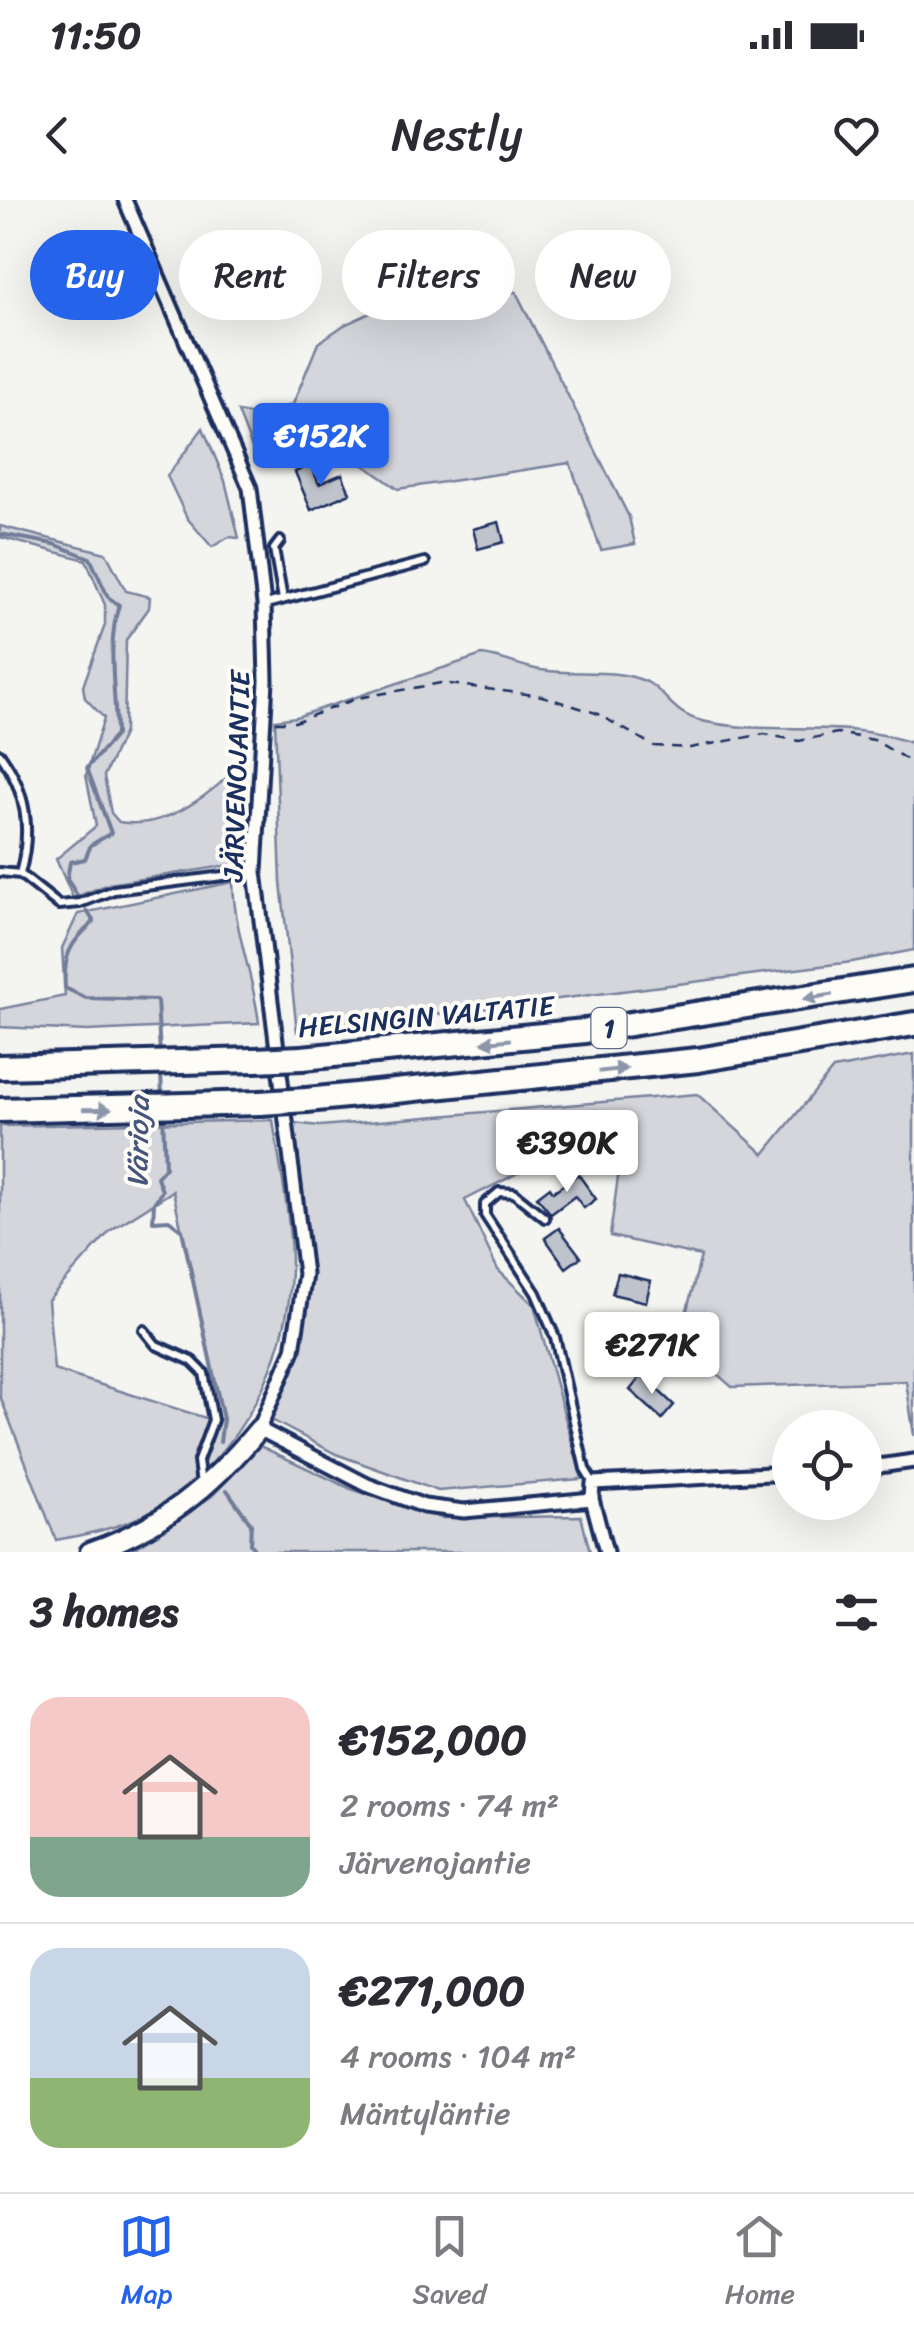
<!DOCTYPE html>
<html lang="en">
<head>
<meta charset="utf-8">
<style>
  body { margin:0; font-family:Sriracha,sans-serif; background:#f7f7f7; color:#2b2b33; height:100vh; display:flex; flex-direction:column; font-size:38px; white-space:nowrap }
  * { box-sizing:border-box; margin:0 }
  p { font-size:32px; color:#7c7c81 }
  .icon { flex:none; width:55px; height:55px; fill:none; stroke:currentColor; stroke-width:2; stroke-linecap:round; stroke-linejoin:round }
  .map { position:relative; height:1352px; overflow:hidden }
  .panel { display:flex; flex-direction:column; background:#fff; flex:1 }
  .panel>* { flex:none }
  .hud { position:absolute; left:30px; top:30px; width:855px; height:90px; display:flex; gap:20px }
  .controls { position:absolute; left:772px; top:1210px; display:grid; gap:20px }
  .controls a { display:grid; place-items:center; width:110px; height:110px; border-radius:50%; background:#fff; box-shadow:0 10px 40px #0002; font-size:50px }
  .price { position:absolute; translate:-50% -85px; padding:0 22px; border-radius:10px; background:#fff; color:#222; font-size:32px; line-height:65px; filter:drop-shadow(0 2px 5px #0008) }
  .price::after { content:''; position:absolute; left:50%; top:60px; width:30px; height:22px; margin-left:-15px; background:inherit; clip-path:polygon(0 0,100% 0,50% 100%) }
  .price.current { background:#2563eb; color:#fff }
  ul { padding:0; list-style:none }
  li { display:flex; align-items:center; gap:30px; height:250px; padding:0 30px }
  li+li { border-top:2px solid #e1e1e2 }
  li span { display:grid; place-items:center; flex:none; width:280px; height:200px; border-radius:30px; color:#555 }
  li>.icon { margin-inline-start:auto }
  span .icon { width:120px; height:120px; fill:#fffc; stroke-width:1 }
  li b { font-size:42px }
  h2 { display:flex; justify-content:space-between; align-items:center; height:120px; padding:0 30px; font-size:42px }
  .tag { padding:0 35px; border-radius:45px; background:#fff; box-shadow:0 10px 40px #0002; font-size:35px; line-height:90px }
  .tag.current { background:#2563eb; color:#fff }
  .status { display:flex; justify-content:space-between; align-items:center; height:70px; padding:0 50px; background:#fff; direction:ltr }
  .status svg { height:28px; fill:currentColor }
  header { display:flex; justify-content:space-between; align-items:center; height:130px; padding:0 30px; background:#fff; font-size:45px; font-weight:600 }
  .tab-bar { display:flex; justify-content:space-around; align-items:center; height:140px; border-top:2px solid #e1e1e2; background:#fff; font-size:28px; color:#7c7c81 }
  .tab-bar a { display:grid; justify-items:center; gap:5px }
  .tab-bar .current { color:#2563eb }
  .map>svg:first-child { display:block }
</style>
</head>
<body>
<div class="status"><b>11:50</b><svg viewBox="0 0 49 12"><path d="M0 12V9h3v3zM5 12V6h3v6zM10 12V3h3v9zM15 12V0h3v12zM26 1h20v11H26zM47 4h2v5h-2z"/></svg></div>
<header><svg class="icon" aria-label="back" viewBox="0 0 24 24"><path d="M15 5l-7 7 7 7"/></svg>Nestly<svg class="icon" aria-label="heart" viewBox="0 0 24 24"><path d="M12 20l-8-8c-3-5 5-10 8-4 3-6 11-1 8 4z"/></svg></header>
<div class="map">
<svg width="914" height="1352" viewBox="0 0 914 1352">
  <rect width="100%" height="100%" fill="#f4f4f1"/>
  <filter id="ink" filterUnits="userSpaceOnUse"><feTurbulence type="fractalNoise" baseFrequency=".01" numOctaves="2"/><feDisplacementMap in="SourceGraphic" scale="20" xChannelSelector="R" yChannelSelector="G"/><feConvolveMatrix kernelMatrix="1 2 1 2 8 2 1 2 1" color-interpolation-filters="sRGB"/></filter>
  <g filter="url(#ink)">
    <path fill="#d4d6db" stroke="#78829c" stroke-width="2.5" fill-rule="evenodd" d="M502,92h14l113,225 6,27 -34,6 -31,-87 -172,26 -73,-51 -68,23 -19,-49 26,5 29,-13 25,-61 26,-18 48,-22 38,-6 47,12 19,-6z
      M203,228l22,53 14,57 -10,-1 -17,10 -25,-29 -20,-42z
      M0,326l106,27 20,38 24,6 -1,11 -23,32 -2,92 -20,44 7,37 8,9c46,9 96,-30 125,-62l-6,104 -129,20 -36,14 -17,-39 40,-33 -10,-51 18,-57 -19,-20 -2,-12 22,-61v-20l-19,-45 -86,-23z
      M482,455c21,2 38,12 59,15 35,6 72,-3 106,12 18,9 25,32 55,39 71,16 142,-4 212,23v206l-62,12 -555,70 -16,-150 -6,-162 21,-3z
      M233,682c1,49 20,92 26,141l-172,8 -87,-4v-18l65,-13 -3,-48 16,-34z
      M914,854v382l-8,-55 -174,6 -53,-46 22,-85 -91,-20 16,-118 -161,82 33,70 36,35 48,174 -144,12 -102,-37 -68,-36c58,-116 43,-173 25,-295l27,3 377,-32 67,60 69,-85z
      M273,920c7,49 19,101 18,151 -2,91 -51,182 -127,233 -32,21 -70,29 -108,36l-56,-144v-270zM173,991l50,228 -11,1 -158,-50 -6,-70 63,-70z
      M260,1246l91,43 90,29 140,-2 9,36h-460l82,-56z"/>
    <g fill="none" stroke-linecap="round" stroke-linejoin="round">
      <path stroke="#717c98" stroke-width="4" d="M0,334l54,10 36,14 18,39 11,8c-13,41 -3,87 -3,130l-29,33 24,65 -20,12 -6,14 -15,3 -3,17 10,16
        M87,711l7,11c-24,20 -31,34 -29,66l21,10 71,2 3,54
        M161,869l1,30
        M163,914l2,54 -8,9 5,14 -8,12 -1,18 16,-1 13,10 41,189 -3,23
        M227,1290l24,34 -1,20 6,8"/>
    </g>
    <path fill="#bfc3cc" stroke="#1b2f5e" stroke-width="2.5" d="M311,265l8,19 23,-10 8,19 -39,17 -16,-38z
      M499,322l5,20 -26,7 -5,-20z
      M578,974l18,25 -12,9 -9,-12 -24,18 -14,-17 13,-10 3,5z
      M559,1028l22,29 -15,11 -21,-30z
      M618,1073l33,8 -5,21 -34,-8z
      M642,1175l32,30 -12,14 -32,-29z"/>
    <g fill="none" stroke-linecap="round" stroke-linejoin="round">
      <g stroke="#1b2f5e" stroke-width="14">
        <path id="lane" d="M280,341l-6,8 9,50
          M266,404l159,-42
          M0,554c27,38 32,75 20,120
          M0,672l20,2
          M20,674l39,31 21,-2 34,-13 140,-18
          M545,1018l-31,-25 -15,-1 -14,12v11l51,78 19,44 30,132 8,13
          M144,1130l12,15 36,16 12,12 9,47 -15,41 3,24"/>
      </g>
      <g stroke="#1b2f5e" stroke-width="19">
        <path id="street" d="M125,0l125,288 14,116 2,77 -11,191 50,402 -12,76 -34,79 108,56 57,21 40,5 128,-12 1,-16 197,-10
          M865,1268l49,-7
          M592,1299l14,53"/>
      </g>
      <g stroke="#1b2f5e" stroke-width="25">
        <path id="secondary" d="M90,1352c72,-25 121,-65 169,-123"/>
      </g>
      <g stroke="#1b2f5e" stroke-width="30">
        <path id="highway" d="M302,858l283,-27 329,-51
          M0,867l254,-7
          M307,900l391,-40 216,-36
          M0,910l260,-7"/>
      </g>
      <path stroke="#1b2f5e" stroke-width="2.5" stroke-dasharray="10 8" stroke-linecap="butt" d="M275,522h20l63,-24 83,-15 101,13 54,17 58,33 36,2 74,-14 35,7 38,-8 37,7 40,24"/>
      <use href="#lane" stroke="#fdfcf7" stroke-width="6"/>
      <use href="#street" stroke="#fdfcf7" stroke-width="11"/>
      <use href="#secondary" stroke="#fdfcf7" stroke-width="18"/>
      <use href="#highway" stroke="#fdfcf7" stroke-width="22"/>
      <g stroke="#1b2f5e" stroke-width="30" stroke-linecap="butt">
        <path id="highway-bridge" d="M254,860l48,-2
          M260,903l47,-3"/>
      </g>
      <use href="#highway-bridge" stroke="#fdfcf7" stroke-width="22"/>
    </g>
    <defs><path id="oneway-solid" d="M-6-.8H1V-3.2L6.5 0L1 3.2V.8H-6Z" transform="scale(2.5)"/></defs>
    <g fill="#8c96aa">
      <use href="#oneway-solid" transform="translate(818 797) rotate(170)"/>
      <use href="#oneway-solid" transform="translate(496 841) rotate(174)"/>
      <use href="#oneway-solid" transform="translate(613 870) rotate(-7)"/>
      <use href="#oneway-solid" transform="translate(97 909) rotate(-1)"/>
    </g>
  </g>
  <g text-anchor="middle" stroke-width="8" stroke-linejoin="round" paint-order="stroke">
    <rect fill="#fdfcf7" stroke="#5f6c8c" stroke-width="2.5" x="591.5" y="808" width="35" height="40" rx="8"/>
    <g font-size="25" font-weight="bold" fill="#1b2f5e">
      <text x="609" y="837">1</text>
    </g>
    <g font-size="28" fill="#1b2f5e" stroke="#fdfcf7">
      <text transform="translate(236 576) rotate(-88)" y="10">JÄRVENOJANTIE</text>
      <text transform="translate(426 816) rotate(-5)" y="10">HELSINGIN VALTATIE</text>
    </g>
    <g font-size="30" font-style="italic" fill="#46567b" stroke="#fdfcf7">
      <text transform="translate(138 942) rotate(-89)" y="10">Värioja</text>
    </g>
  </g>
</svg>
<div class="controls">
<a><svg class="icon" aria-label="locate" viewBox="0 0 24 24"><circle cx="12" cy="12" r="6"/><path d="M12 2v4M12 18v4M2 12h4M18 12h4"/></svg></a>
</div>
<b class="price current" style="left:321px;top:288px">€152K</b>
<b class="price" style="left:567px;top:995px">€390K</b>
<b class="price" style="left:652px;top:1197px">€271K</b>
<div class="hud">
<a class="tag current">Buy</a>
<a class="tag">Rent</a>
<a class="tag">Filters</a>
<a class="tag">New</a>
</div>
</div>
<section class="panel">
<h2>3 homes<svg class="icon" aria-label="filters" viewBox="0 0 24 24"><path d="M4 7h16M4 17h16"/><circle cx="9" cy="7" r="2"/><circle cx="15" cy="17" r="2"/></svg></h2>
<ul>
<li><span style="background:linear-gradient(#f6c9c9 70%,#7fa58c 0)"><svg class="icon" aria-label="home" viewBox="0 0 24 24"><path d="M3 11l9-7 9 7M6 9v11h12V9"/></svg></span><div><b>€152,000</b><p>2 rooms · 74 m²</p><p>Järvenojantie</p></div></li>
<li><span style="background:linear-gradient(#c9d6e8 65%,#8fb573 0)"><svg class="icon" aria-label="home" viewBox="0 0 24 24"><path d="M3 11l9-7 9 7M6 9v11h12V9"/></svg></span><div><b>€271,000</b><p>4 rooms · 104 m²</p><p>Mäntyläntie</p></div></li>
</ul>
</section>
<nav class="tab-bar">
<a class="current"><svg class="icon" aria-label="map" viewBox="0 0 24 24"><path d="M3 6l6-2 6 2 6-2v14l-6 2-6-2-6 2zM9 4v14M15 6v14"/></svg>Map</a>
<a><svg class="icon" aria-label="saved" viewBox="0 0 24 24"><path d="M7 4h10v16l-5-4-5 4z"/></svg>Saved</a>
<a><svg class="icon" aria-label="home" viewBox="0 0 24 24"><path d="M3 11l9-7 9 7M6 9v11h12V9"/></svg>Home</a>
</nav>
</body>
</html>
